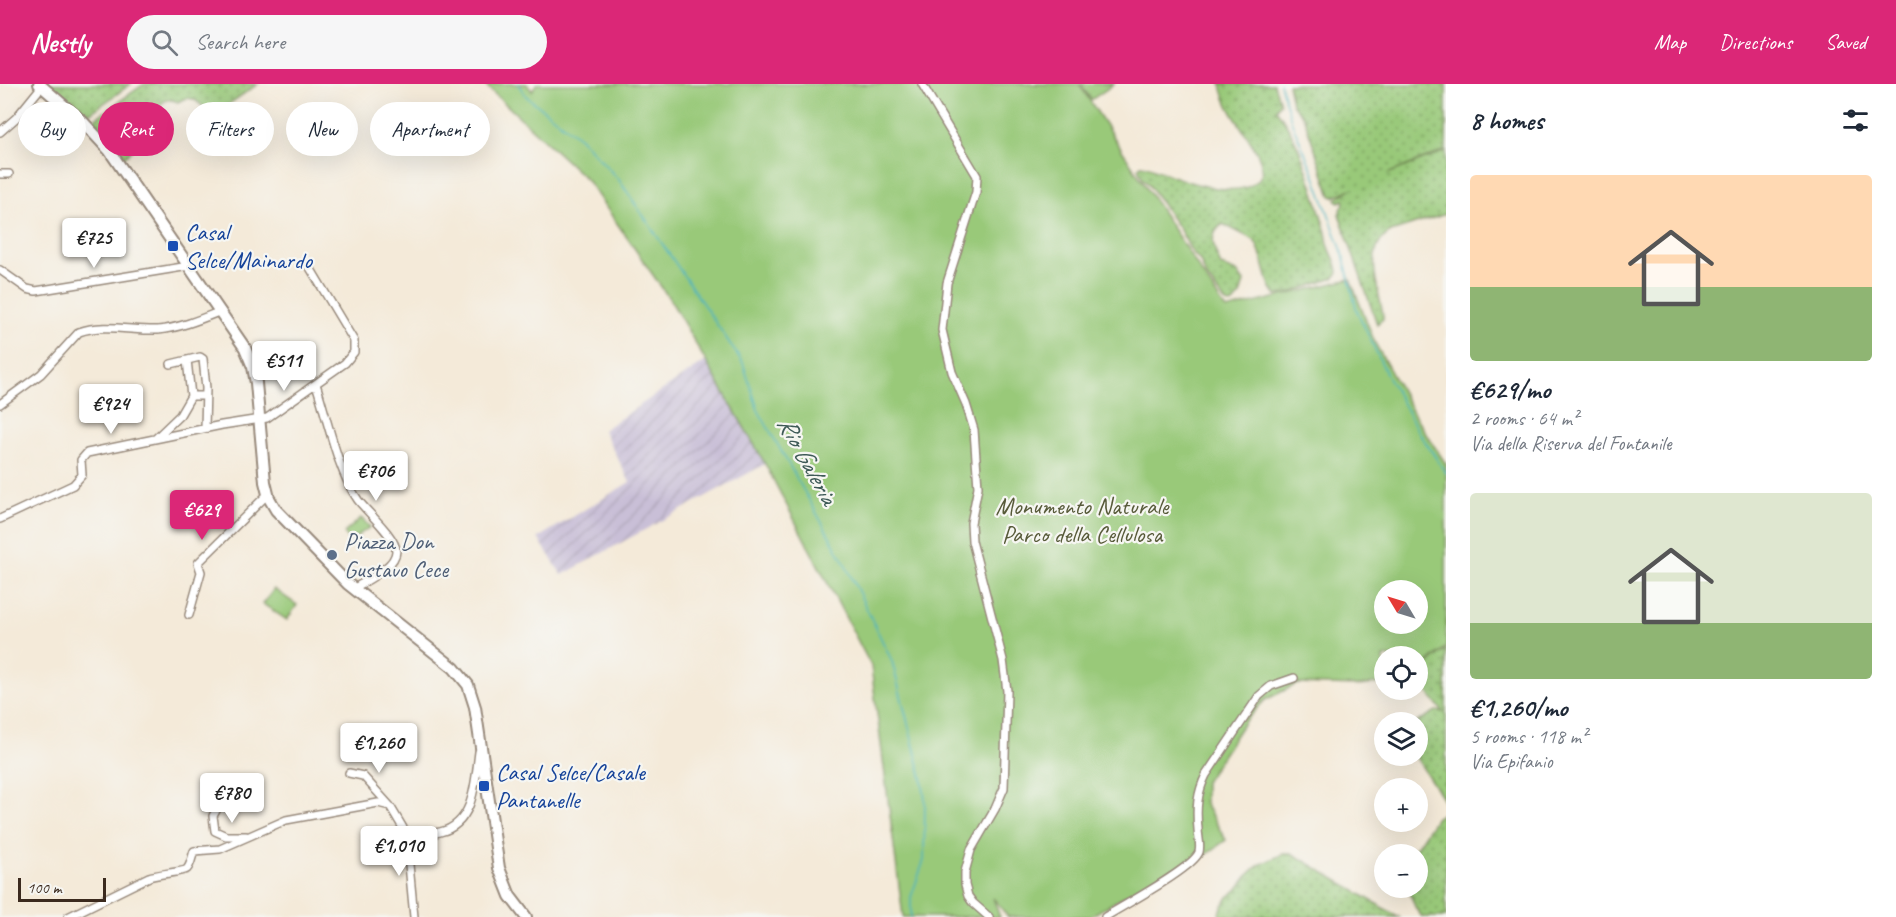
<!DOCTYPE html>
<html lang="en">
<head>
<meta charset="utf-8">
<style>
  body { margin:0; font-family:Caveat,sans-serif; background:#f6f6f7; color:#1f2937; height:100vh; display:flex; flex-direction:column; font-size:22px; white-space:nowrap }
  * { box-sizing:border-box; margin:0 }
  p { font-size:20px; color:#747a83 }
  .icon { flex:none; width:33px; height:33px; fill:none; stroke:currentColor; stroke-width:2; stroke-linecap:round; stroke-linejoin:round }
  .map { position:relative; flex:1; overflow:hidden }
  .drawer { display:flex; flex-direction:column; background:#fff; width:450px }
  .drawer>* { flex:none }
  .hud { position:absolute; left:18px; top:18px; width:570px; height:54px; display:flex; gap:12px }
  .needle { width:39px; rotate:308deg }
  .controls { position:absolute; left:1374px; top:496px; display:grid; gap:12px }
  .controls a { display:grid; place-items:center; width:54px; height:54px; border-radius:50%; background:#fff; box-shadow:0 6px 24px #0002; font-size:30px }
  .scale { position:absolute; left:18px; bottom:15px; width:88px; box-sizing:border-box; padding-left:6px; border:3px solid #3b2a1e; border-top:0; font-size:16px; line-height:21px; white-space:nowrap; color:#3b2a1e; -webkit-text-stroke:4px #f6f6f2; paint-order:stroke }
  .price { position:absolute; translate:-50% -51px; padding:0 14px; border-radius:6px; background:#fff; color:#222; font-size:20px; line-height:39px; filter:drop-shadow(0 2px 3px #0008) }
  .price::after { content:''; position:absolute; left:50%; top:36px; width:18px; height:14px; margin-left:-9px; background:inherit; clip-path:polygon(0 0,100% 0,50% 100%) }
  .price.current { background:#db2777; color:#fff }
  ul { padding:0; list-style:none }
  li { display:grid; align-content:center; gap:12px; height:318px; padding:0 24px }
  li span { display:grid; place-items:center; height:186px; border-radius:6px; color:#555 }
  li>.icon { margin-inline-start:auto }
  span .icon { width:108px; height:108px; fill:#fffc; stroke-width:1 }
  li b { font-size:26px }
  h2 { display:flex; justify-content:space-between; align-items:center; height:72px; padding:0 24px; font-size:26px }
  .pill { padding:0 21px; border-radius:27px; background:#fff; box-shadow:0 6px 24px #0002; font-size:21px; line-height:54px }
  .pill.current { background:#db2777; color:#fff }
  header { display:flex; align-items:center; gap:36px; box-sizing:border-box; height:84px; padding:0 30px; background:#db2777; color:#fff }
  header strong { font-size:28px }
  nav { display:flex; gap:33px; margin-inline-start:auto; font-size:21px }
  .search { width:420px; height:54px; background:#f6f6f7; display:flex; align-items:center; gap:15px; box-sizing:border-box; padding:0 21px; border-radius:33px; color:#747a83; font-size:22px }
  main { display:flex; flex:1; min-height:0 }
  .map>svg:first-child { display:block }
</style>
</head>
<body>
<header>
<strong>Nestly</strong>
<div class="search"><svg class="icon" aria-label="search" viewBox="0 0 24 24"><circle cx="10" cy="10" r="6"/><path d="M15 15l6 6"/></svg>Search here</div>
<nav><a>Map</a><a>Directions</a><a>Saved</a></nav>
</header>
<main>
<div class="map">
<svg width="1446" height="833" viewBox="0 0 1446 833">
  <defs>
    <pattern id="industrial-furrows" width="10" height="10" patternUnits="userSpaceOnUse" patternTransform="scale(1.5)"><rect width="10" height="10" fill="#c9bfd7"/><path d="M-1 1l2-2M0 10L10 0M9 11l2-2" fill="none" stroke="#aea4b8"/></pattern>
    <pattern id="grass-dots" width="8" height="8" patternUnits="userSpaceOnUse" patternTransform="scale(1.5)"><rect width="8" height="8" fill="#99c979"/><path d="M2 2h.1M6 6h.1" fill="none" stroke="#7ea363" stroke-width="1.8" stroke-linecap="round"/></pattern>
  </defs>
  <rect width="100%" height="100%" fill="#f6f6f2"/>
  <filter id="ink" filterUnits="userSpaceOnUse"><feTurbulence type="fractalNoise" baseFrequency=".0167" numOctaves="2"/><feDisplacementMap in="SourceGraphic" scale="12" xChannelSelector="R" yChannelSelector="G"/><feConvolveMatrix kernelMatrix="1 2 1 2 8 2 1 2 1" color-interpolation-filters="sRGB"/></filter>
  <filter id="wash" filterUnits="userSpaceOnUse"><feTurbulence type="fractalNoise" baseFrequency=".008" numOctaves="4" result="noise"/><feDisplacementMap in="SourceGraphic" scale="24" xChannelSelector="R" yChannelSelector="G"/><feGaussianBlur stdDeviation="1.35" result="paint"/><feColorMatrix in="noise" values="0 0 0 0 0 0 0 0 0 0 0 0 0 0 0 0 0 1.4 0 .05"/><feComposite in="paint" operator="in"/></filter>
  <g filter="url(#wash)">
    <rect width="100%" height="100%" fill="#f4ead9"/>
    <path fill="url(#industrial-furrows)" d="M706,277l59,103 -203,111 -24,-37 92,-56 -27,-52z"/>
    <path fill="url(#grass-dots)" stroke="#6a7a4c" stroke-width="1.5" d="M47,0h84l-45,32z
      M144,0h114l-42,29c-17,-2 -18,-23 -38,-11 -23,-11 -23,23 -30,33 -6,9 -18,16 -25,23l-14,-18 9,-3 -10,2 -16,-15 1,-4z
      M1221,0h53l6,19 -4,6c24,30 38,82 49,120 2,6 2,13 4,18 3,9 9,16 9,26l-5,5 -46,16 -11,1c-12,-13 -11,-40 -22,-55l-31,-16c-17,11 -8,28 -2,42l16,6 7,10 -4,13 -7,8 -3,1 -4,-1 -20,-27 -6,-15 -8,-9 -12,-22 -31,-45 -6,-6 -5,-11 3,-3 6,1c24,10 86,36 109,16 9,-7 6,-19 1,-29 -11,-22 -32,-43 -36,-69z
      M1288,0h158v66l-59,24 59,-23v63l-55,18c-29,16 -12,58 -8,83v4l-6,5 -38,-110 6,-13 -1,-1 -5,2 -3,-3 15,-10 -17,8 -3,-1 -27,-78 -12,-14z
      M1446,565v155l-31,-48h3v-33h-2l20,-12 7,1c-25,-32 -34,-35 3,-63z
      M1446,728v105h-24l-7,-10 -7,-19h10v-33h-7l25,-38z
      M1283,770h10l106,63h-178l-2,-4 9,-16 9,-7 13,-17 9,-8z"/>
    <path fill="#99c979" stroke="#6a7a4c" stroke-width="1.5" fill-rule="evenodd" d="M484,0h43l5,7 4,-7h543l147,226 124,-31 25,64 44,80 27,41v183l-28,24v-14h-34v26l-26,3 -61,-2 -32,16 -20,21 -40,61v22l21,36 -32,23 -20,6 -20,10 -65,38h-81l-15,-19 7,19h-19l-2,-2 -3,2h-73l-32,-251 -108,-206 -92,-159 -84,-121zM1384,507h34v33h-34z
      M1081,0h33l-23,16z
      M361,434l9,9 -20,14 -6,-8z
      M274,505l23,16 -10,15 -24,-16z"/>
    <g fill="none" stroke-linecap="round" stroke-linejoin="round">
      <path stroke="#45b3c1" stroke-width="1.5" d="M518,0l9,13 53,41 39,42 124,183 15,47 84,148 50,103 30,117 3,22 -1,60 -13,37v20
        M1280,0l12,39 22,51 29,80 14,57 31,66 30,54 28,42"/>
    </g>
  </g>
  <g filter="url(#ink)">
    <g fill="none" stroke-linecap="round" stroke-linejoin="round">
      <g stroke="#988a7c" stroke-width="10">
        <path id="street" d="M922,0l55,92 -1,16 -29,91 -5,47 10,42 14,32 8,26 4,57 -7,36 1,18 31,119 4,31 -3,97 -9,21 -24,41 -6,22v13l3,11 5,7 16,14
          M0,48l16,-14 26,-32
          M0,90h9
          M0,186l27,19 9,2 153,-25
          M187,276l4,36
          M171,280l29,-7 3,2 3,29 -1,40
          M316,300c11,34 22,88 42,116 9,12 38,37 38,51 0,16 -31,30 -43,38
          M0,320l41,-30 38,-42c24,-9 54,-1 79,-2 22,-2 43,-11 63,-19
          M156,354l24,-23 11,-19h14
          M0,435l73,-34 9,-10 -1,-15 6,-7 135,-28 45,-7 78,-55 9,-11v-11l-45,-75
          M189,531l12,-43 -3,-9 70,-69
          M349,689l14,3 27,30
          M219,721l-6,11 2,15 11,5h20
          M406,749l8,84
          M68,833l81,-40c8,-3 35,-5 38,-8 4,-4 5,-13 7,-18l26,-2 66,-29 92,-17 12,3 16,27c11,0 23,2 34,-1 35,-8 35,-51 39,-80
          M1105,833c17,-11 89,-49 94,-65 2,-7 -1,-16 -1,-23 -2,-20 -1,-36 8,-54l53,-79 12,-10 23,-8"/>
      </g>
      <g stroke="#988a7c" stroke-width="14">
        <path id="secondary" d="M39,0l44,38 26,28 136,198 8,19 3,16 9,99 4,16 7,12 72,74 106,84 14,17 7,22 24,161 11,28 16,21"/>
      </g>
      <use href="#street" stroke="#fff" stroke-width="7"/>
      <use href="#secondary" stroke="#fff" stroke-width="10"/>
    </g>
  </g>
  <g fill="#1a4fb4" stroke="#f6f6f2" stroke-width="2">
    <rect x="167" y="156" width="12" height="12" rx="3"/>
    <rect x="478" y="696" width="12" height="12" rx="3"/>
  </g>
  <circle fill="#5c6f8a" stroke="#f6f6f2" stroke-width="2" cx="332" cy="471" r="6"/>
  <g text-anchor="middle" stroke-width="4.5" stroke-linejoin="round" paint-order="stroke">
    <g font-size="24" fill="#164399" stroke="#f6f6f2" text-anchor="start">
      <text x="185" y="156">Casal<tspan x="185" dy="28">Selce/Mainardo</tspan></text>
      <text x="496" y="696">Casal Selce/Casale<tspan x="496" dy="28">Pantanelle</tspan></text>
    </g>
    <g font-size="24" fill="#575a39" stroke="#f6f6f2">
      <text x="1082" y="430">Monumento Naturale<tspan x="1082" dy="28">Parco della Cellulosa</tspan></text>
    </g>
    <g font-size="24" fill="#4e5e75" stroke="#f6f6f2" text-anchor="start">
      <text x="344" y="465">Piazza Don<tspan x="344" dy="28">Gustavo Cece</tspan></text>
    </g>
    <g font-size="26" font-style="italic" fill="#3e5a57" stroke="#f6f6f2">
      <text transform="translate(808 376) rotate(61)" y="9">Rio Galeria</text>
    </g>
  </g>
</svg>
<div class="controls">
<a><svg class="needle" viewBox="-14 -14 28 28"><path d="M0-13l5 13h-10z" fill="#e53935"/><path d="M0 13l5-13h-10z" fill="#747a83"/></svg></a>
<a><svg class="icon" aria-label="locate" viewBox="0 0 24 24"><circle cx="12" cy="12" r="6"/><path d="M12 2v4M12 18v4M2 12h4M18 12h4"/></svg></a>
<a><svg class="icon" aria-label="layers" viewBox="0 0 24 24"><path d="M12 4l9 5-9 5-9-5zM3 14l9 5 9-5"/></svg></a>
<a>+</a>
<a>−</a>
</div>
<div class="scale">100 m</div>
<b class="price" style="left:94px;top:185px">€725</b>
<b class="price" style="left:284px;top:308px">€511</b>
<b class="price" style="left:111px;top:351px">€924</b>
<b class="price" style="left:376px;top:418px">€706</b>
<b class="price current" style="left:202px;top:457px">€629</b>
<b class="price" style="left:379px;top:690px">€1,260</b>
<b class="price" style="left:232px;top:740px">€780</b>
<b class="price" style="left:399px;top:793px">€1,010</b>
<div class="hud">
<a class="pill">Buy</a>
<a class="pill current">Rent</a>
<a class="pill">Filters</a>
<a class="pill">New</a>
<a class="pill">Apartment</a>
</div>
</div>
<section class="drawer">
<h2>8 homes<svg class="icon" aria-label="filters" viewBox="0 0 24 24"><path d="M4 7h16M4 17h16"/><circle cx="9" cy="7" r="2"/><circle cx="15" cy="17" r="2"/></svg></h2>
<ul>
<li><span style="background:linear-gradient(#ffd9b3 60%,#8fb573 0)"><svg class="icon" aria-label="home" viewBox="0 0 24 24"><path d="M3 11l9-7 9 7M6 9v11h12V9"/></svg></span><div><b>€629/mo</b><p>2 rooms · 64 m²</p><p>Via della Riserva del Fontanile</p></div></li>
<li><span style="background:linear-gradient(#dfe7d0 70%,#8fb573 0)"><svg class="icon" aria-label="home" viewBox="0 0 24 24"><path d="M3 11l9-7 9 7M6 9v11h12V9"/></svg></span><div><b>€1,260/mo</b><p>5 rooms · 118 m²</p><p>Via Epifanio</p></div></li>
</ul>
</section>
</main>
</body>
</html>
